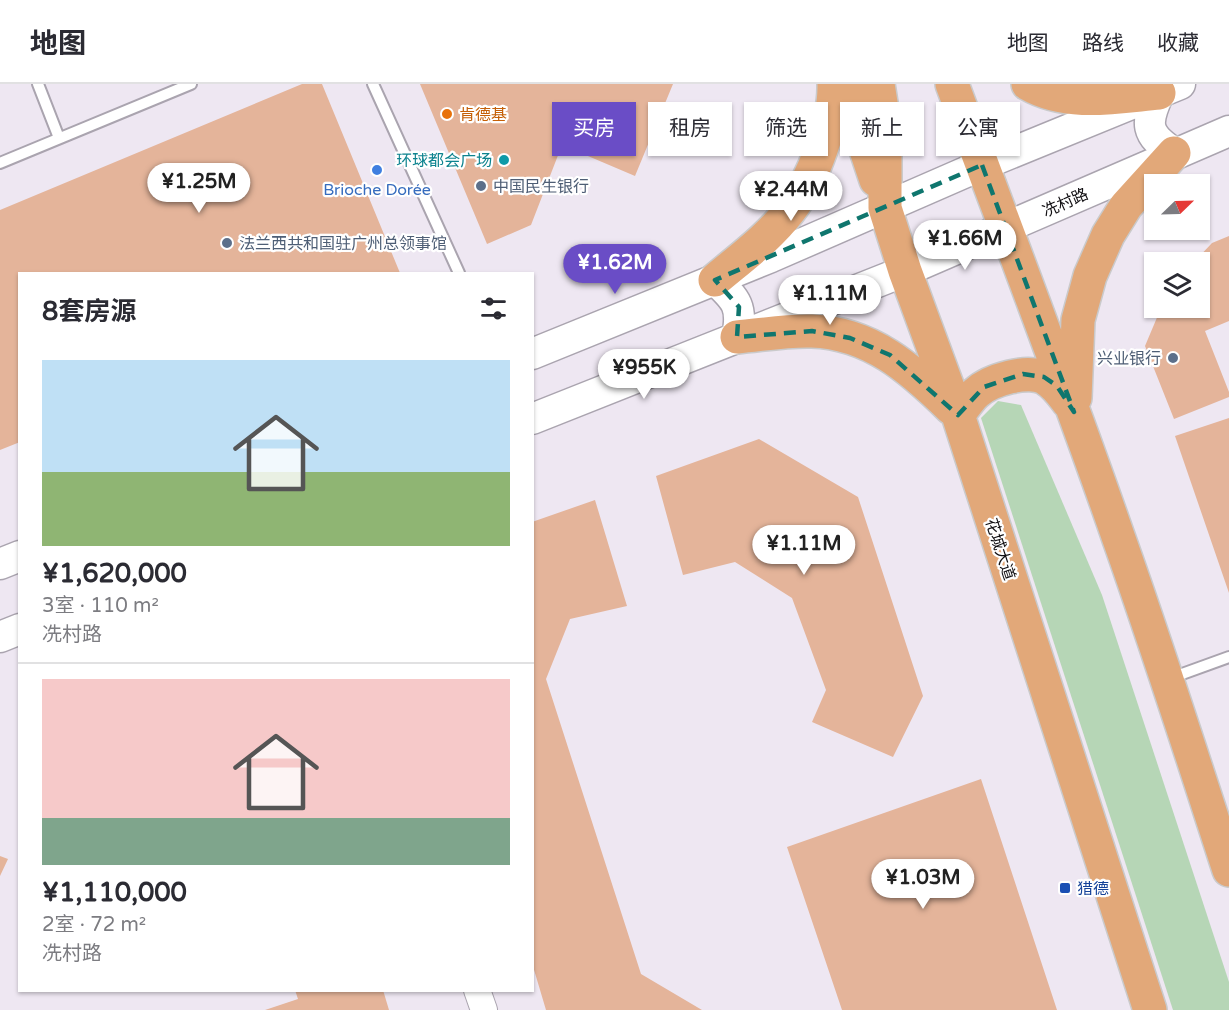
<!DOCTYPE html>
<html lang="zh">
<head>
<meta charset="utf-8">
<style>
  body { margin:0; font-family:"Varela Round","Noto Sans SC",sans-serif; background:#f2f2f3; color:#2b2b33; height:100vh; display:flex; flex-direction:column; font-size:22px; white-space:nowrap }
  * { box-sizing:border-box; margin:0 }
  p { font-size:20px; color:#7c7c81 }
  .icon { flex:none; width:33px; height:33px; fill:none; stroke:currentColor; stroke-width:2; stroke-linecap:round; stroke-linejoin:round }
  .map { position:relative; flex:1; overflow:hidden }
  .sheet { position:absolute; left:18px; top:188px; width:516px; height:720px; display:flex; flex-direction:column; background:#fff; border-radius:0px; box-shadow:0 2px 4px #0004 }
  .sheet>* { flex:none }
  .guide { position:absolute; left:552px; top:18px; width:570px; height:54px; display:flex; gap:12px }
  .needle { width:39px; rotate:67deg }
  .fabs { position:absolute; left:1144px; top:90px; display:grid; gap:12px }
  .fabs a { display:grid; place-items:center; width:66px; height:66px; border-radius:0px; background:#fff; box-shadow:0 2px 4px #0004; font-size:30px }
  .price { position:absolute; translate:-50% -51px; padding:0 14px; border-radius:21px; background:#fff; color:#222; font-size:20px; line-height:39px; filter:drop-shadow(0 2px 3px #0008) }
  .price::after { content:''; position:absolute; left:50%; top:36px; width:18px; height:14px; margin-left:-9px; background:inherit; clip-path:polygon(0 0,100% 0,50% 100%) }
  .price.on { background:#6a4dc6; color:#fff }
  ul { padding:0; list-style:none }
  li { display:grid; align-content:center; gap:12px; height:318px; padding:0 24px }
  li+li { border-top:2px solid #e1e1e2 }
  li span { display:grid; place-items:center; height:186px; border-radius:0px; color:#555 }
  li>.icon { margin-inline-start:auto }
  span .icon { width:108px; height:108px; fill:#fffc; stroke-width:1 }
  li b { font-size:26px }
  h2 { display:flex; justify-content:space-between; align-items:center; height:72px; padding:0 24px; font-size:26px }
  .pill { padding:0 21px; border-radius:0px; background:#fff; box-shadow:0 2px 4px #0004; font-size:21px; line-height:54px }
  .pill.on { background:#6a4dc6; color:#fff }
  header { display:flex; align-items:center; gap:36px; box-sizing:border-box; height:84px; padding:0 30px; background:#fff; border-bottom:2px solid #e1e1e2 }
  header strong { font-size:28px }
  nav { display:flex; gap:33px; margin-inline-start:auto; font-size:21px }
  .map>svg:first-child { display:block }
</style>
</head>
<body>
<header>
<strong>地图</strong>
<nav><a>地图</a><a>路线</a><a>收藏</a></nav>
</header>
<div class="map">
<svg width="1229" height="926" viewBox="0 0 1229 926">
  <rect width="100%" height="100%" fill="#eee7f2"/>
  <path fill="#b6d6b6" d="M998,317l23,4 81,190 127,387v28h-56l-192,-592z"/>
  <path fill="#e4b49a" d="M302,0h20l78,189h-380v169l-20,8v-240z
    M420,0h253l-38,92 -73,-31 -31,80 -44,19z
    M1229,152v85l-24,10 24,61v5l-55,22 -29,-73 16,-38h39v-46h-6l18,-19z
    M1229,334v175l-54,-157z
    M759,355l99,58 65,199 -30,61 -81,-35 14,-32 -34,-92 -57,-36 -52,13 -27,-99z
    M595,416l32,106 -57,13 -24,60 95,295 61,36h-156l-14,-47v-441z
    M981,695l76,231h-215l-55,-163z
    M0,772l8,3 -8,17z
    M295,906h88l6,20h-124l33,-11z"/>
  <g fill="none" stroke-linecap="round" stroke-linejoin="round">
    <g stroke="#aaa4af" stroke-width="14">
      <path id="service" d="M38,0l21,54
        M373,0l86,189
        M0,79l191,-79
        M1171,594l58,-21"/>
    </g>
    <g stroke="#aaa4af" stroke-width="28">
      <path id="tertiary" d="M477,906l7,20"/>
    </g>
    <g stroke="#aaa4af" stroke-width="33">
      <path id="secondary" d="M1159,9c-14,31 -14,41 15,60
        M715,196c22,20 28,27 22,57
        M532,270l239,-97 211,-92 198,-81
        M532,335l373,-148 324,-140
        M0,480l20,-8
        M0,553l20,-8"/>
    </g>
    <g stroke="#cacacb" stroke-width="36">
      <path id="primary" d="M844,0l32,96
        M878,0l7,44v80l20,63 53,144 192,595
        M952,0c56,151 114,302 167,455 39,110 74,220 110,331
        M1028,0c40,23 88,13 131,9
        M715,196c26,-22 55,-43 75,-70 23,-30 45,-89 44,-126
        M737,253c24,-2 50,-7 75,-6 59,2 99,38 139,77
        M1075,314l3,-78 12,-44 18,-41 18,-29 48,-53
        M958,331c6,-7 11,-16 18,-22 14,-13 53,-25 70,-14 10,6 15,14 22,23"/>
    </g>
    <use href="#service" stroke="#fff" stroke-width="10"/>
    <use href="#tertiary" stroke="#fff" stroke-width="26"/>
    <use href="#secondary" stroke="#fff" stroke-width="30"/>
    <use href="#primary" stroke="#e2a879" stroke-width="33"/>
  </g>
  <path fill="none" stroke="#0f766e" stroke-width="4.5" stroke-dasharray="12 8" stroke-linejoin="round" d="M982,81l92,247 -17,-26 -13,-9 -21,-3 -39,13 -26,28 -68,-60 -40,-17 -38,-7 -75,6 2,-30 -24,-27z"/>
  <circle fill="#e8710a" stroke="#fff" stroke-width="2" cx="447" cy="30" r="6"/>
  <circle fill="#0f9aa8" stroke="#fff" stroke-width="2" cx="504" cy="76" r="6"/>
  <circle fill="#3f7fe0" stroke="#fff" stroke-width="2" cx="377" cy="86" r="6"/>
  <g fill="#5c6f8a" stroke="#fff" stroke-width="2">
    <circle cx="481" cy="102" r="6"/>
    <circle cx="227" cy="159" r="6"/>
    <circle cx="1173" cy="274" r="6"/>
  </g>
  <rect fill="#1a4fb4" stroke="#fff" stroke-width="2" x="1059" y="798" width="12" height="12" rx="3"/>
  <g text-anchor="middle" stroke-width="4.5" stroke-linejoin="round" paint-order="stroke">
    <g font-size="16" fill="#c56008" stroke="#fff" text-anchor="start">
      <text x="459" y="36">肯德基</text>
    </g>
    <g font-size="16" fill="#0d838f" stroke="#fff" text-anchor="end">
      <text x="492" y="82">环球都会广场</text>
    </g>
    <g font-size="16" fill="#4e5e75" stroke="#fff" text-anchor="start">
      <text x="493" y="108">中国民生银行</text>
      <text x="239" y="165">法兰西共和国驻广州总领事馆</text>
      <text x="1161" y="280" text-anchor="end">兴业银行</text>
    </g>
    <g font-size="16" fill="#366cbe" stroke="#fff">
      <text x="377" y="111">Brioche Dorée</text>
    </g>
    <g font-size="16" fill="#100e11" stroke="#fff">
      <text transform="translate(1065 118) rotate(-24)" y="6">冼村路</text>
      <text transform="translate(1001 465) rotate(72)" y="6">花城大道</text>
    </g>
    <g font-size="16" fill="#164399" stroke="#fff" text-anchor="start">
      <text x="1077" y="810">猎德</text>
    </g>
  </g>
</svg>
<div class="fabs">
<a><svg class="needle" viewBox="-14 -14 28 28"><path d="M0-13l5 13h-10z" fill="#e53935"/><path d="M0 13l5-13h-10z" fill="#7c7c81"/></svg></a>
<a><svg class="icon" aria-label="layers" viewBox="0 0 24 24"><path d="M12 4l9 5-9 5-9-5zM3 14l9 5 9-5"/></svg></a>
</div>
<b class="price" style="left:199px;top:130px">¥1.25M</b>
<b class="price" style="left:791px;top:138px">¥2.44M</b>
<b class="price" style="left:965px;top:187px">¥1.66M</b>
<b class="price on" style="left:615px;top:211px">¥1.62M</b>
<b class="price" style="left:830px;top:242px">¥1.11M</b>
<b class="price" style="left:644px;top:316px">¥955K</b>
<b class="price" style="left:804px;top:492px">¥1.11M</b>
<b class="price" style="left:923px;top:826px">¥1.03M</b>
<div class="guide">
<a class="pill on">买房</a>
<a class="pill">租房</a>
<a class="pill">筛选</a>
<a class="pill">新上</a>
<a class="pill">公寓</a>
</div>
<section class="sheet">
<h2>8套房源<svg class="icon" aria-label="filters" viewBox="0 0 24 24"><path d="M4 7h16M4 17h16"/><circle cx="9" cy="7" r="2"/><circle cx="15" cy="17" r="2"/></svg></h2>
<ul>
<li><span style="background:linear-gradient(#bfe0f5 60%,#8fb573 0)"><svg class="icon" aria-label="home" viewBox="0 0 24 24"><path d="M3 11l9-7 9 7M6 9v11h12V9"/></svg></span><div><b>¥1,620,000</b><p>3室 · 110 m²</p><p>冼村路</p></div></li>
<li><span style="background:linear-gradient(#f6c9c9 75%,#7fa58c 0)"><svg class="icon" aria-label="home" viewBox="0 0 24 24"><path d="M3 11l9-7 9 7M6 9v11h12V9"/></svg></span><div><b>¥1,110,000</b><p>2室 · 72 m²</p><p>冼村路</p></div></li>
</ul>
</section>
</div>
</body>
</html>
